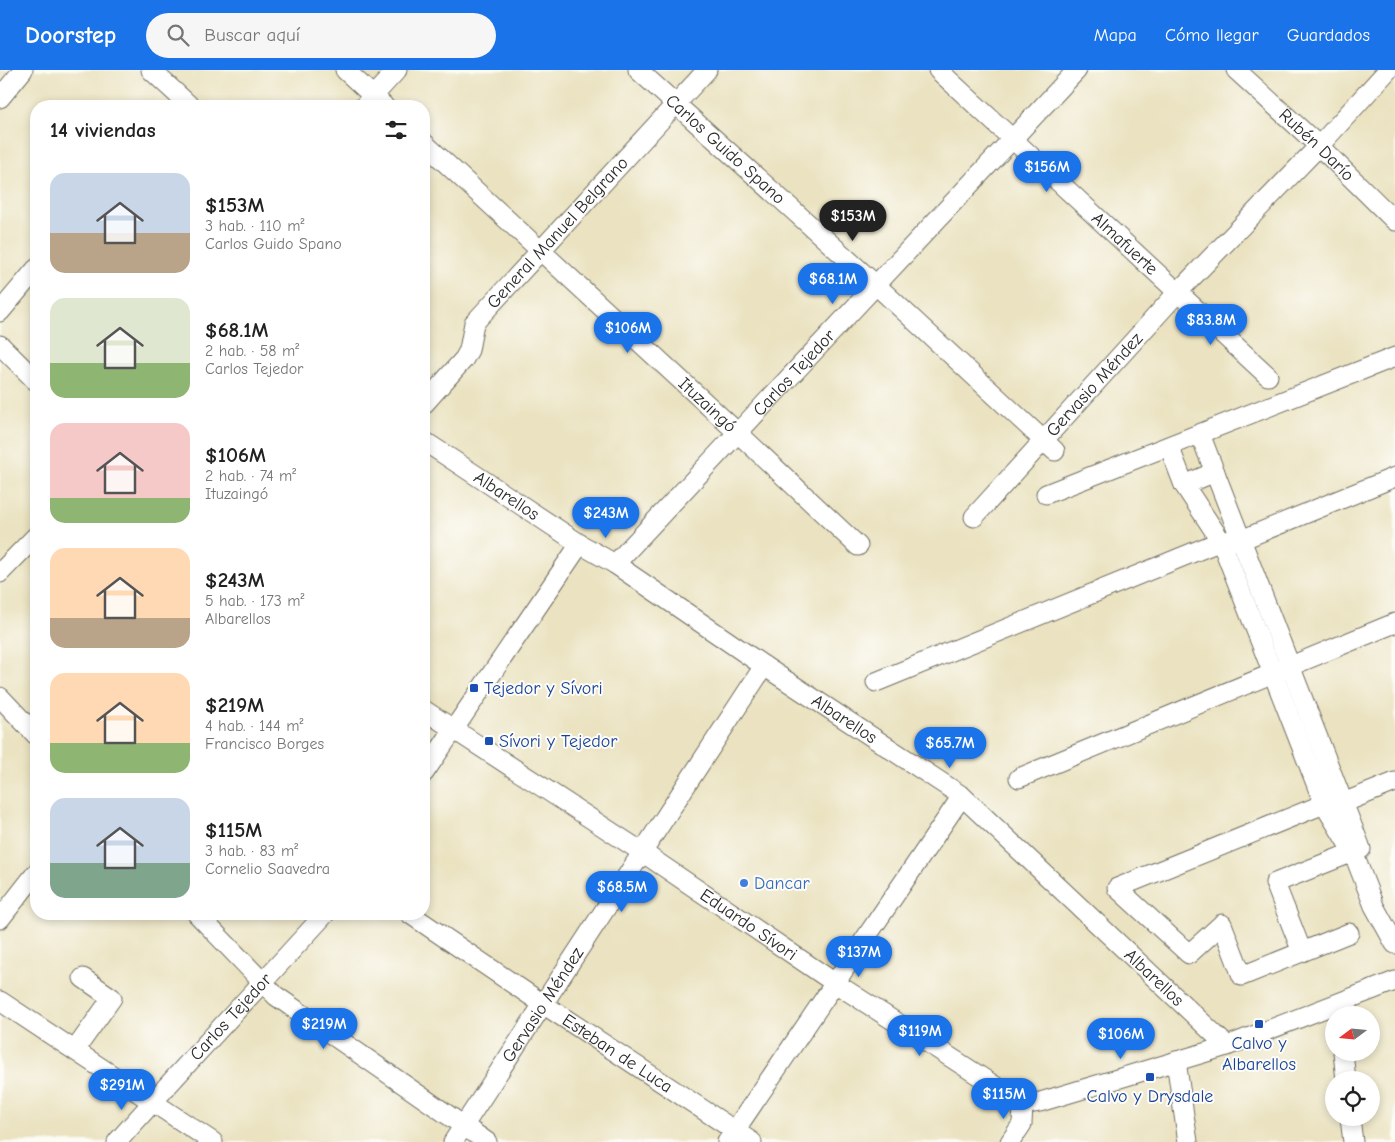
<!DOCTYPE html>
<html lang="es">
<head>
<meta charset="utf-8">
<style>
  body { margin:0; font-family:"Comic Neue",sans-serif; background:#f6f6f6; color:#222; height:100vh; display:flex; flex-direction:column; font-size:19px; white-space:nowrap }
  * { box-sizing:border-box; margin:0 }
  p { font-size:16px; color:#767676 }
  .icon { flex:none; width:28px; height:28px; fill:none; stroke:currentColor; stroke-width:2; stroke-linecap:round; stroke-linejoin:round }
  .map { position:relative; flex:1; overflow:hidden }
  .details { position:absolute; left:30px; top:30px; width:400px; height:820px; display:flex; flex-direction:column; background:#fff; border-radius:20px; box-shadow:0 2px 8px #0003 }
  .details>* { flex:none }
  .needle { width:32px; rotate:254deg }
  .tools { position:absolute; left:1325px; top:936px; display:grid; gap:10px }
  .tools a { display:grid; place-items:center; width:55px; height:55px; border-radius:50%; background:#fff; box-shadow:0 2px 8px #0003; font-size:25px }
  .price { position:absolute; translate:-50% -42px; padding:0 11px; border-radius:18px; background:#1a73e8; color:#fff; font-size:16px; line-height:32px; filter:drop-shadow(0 1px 2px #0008) }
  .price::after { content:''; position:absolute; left:50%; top:30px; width:15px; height:11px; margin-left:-8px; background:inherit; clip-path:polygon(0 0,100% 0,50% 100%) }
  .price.on { background:#222; color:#fff }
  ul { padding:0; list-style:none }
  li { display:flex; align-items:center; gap:15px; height:125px; padding:0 20px }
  li span { display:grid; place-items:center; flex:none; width:140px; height:100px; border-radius:15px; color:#555 }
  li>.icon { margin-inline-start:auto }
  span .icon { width:60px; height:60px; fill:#fffc; stroke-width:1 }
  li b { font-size:21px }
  h2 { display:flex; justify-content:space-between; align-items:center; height:60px; padding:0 20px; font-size:21px }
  header { display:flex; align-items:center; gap:30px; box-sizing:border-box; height:70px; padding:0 25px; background:#1a73e8; color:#fff }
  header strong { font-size:24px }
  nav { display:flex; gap:28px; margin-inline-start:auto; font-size:18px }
  .search { width:350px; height:45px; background:#f6f6f6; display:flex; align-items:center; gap:12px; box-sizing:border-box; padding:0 18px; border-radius:28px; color:#767676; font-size:19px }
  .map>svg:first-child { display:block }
</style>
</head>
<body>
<header>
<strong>Doorstep</strong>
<div class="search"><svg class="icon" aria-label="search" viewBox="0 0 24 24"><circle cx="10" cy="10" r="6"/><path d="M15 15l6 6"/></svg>Buscar aquí</div>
<nav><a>Mapa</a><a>Cómo llegar</a><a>Guardados</a></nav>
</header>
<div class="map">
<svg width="1395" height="1072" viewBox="0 0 1395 1072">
  <rect width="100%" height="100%" fill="#fdfcf7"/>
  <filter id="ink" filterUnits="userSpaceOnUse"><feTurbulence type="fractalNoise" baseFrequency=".02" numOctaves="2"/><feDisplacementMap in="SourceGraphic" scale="10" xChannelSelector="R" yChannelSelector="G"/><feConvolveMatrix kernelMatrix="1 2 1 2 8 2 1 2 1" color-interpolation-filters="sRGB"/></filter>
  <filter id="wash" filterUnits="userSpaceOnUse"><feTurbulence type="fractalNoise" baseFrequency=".0096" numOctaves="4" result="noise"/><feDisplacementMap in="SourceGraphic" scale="20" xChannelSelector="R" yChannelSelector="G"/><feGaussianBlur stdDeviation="1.12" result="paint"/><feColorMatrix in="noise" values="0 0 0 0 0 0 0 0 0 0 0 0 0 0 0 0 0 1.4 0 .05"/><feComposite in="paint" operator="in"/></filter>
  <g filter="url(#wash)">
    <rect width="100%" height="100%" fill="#eae2c0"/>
  </g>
  <g filter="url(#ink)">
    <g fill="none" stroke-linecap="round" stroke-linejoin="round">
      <g stroke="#6e6b5f" stroke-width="21">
        <g id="minor">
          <path d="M151,0l39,36"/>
          <path d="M345,0l39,36"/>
          <path id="s1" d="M638,0l238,215 179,166"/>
          <path id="s2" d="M938,0l330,306"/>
          <path id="s3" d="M1236,0l83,76 76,75"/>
          <path d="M0,28l23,-28"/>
          <path d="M364,36l33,-36"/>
          <path id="s4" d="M424,73l314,290 120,113"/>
          <path d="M0,242l36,-43"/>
          <path d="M0,275l36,36"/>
          <path id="s5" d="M424,334l40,-45 5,-9 5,-27 233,-253"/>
          <path d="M1200,364l160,412"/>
          <path id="s6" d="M424,371l156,103 35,20 149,102 198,130 265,250"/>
          <path d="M1169,376l15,39 37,56 103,263 29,48 21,54 21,38"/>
          <path d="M1184,415l31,-13"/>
          <path d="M1046,424l349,-137"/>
          <path id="s7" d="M974,447l204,-225 141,-146 69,-76"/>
          <path id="s8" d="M615,494l462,-494"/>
          <path d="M0,503l36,-37"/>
          <path d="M876,612l345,-141 20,-1 154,-63"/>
          <path d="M0,627l36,38"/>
          <path id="s9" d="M424,640l218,142 193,131 174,112 14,10"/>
          <path d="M424,703l156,-229"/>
          <path d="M1019,708l376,-155"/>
          <path d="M197,844l79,82 211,146"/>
          <path id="s10" d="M410,844l133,90 209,138"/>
          <path d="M0,849l36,-46"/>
          <path d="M1349,863l-107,43 -20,-52 -33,30 -72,-66 207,-84 19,-1 52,-21"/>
          <path d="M1302,882l-27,-69 86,-34"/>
          <path d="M0,931l213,141"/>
          <path d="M75,980l37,-52 -29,-20"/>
          <path d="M1343,982l3,28"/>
          <path d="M1176,991l12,81"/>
          <path d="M1023,1035l17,-3 187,-56 168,-65"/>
          <path d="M1350,1048l3,24"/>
          <path id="s11" d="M117,1072c68,-77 139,-152 208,-228"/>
          <path id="s12" d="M453,1072l311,-476"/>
          <path d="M727,1072l235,-346"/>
          <path d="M1010,1072l12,-18 1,-19"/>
        </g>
      </g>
      <use href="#minor" stroke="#fff" stroke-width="19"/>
    </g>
  </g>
  <g fill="#1a4fb4" stroke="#fdfcf7" stroke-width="2">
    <rect x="469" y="613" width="10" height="10" rx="2.5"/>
    <rect x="484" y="666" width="10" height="10" rx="2.5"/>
    <rect x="1254" y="949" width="10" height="10" rx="2.5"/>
    <rect x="1145" y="1002" width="10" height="10" rx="2.5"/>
  </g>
  <circle fill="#3f7fe0" stroke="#fdfcf7" stroke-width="2" cx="744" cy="813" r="5"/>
  <g text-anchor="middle" stroke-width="4" stroke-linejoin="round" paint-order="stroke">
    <g font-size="18" fill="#2b2b2b" stroke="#fdfcf7">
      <text dy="6" stroke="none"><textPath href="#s3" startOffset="110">Rubén Darío</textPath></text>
      <text dy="6" stroke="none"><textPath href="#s1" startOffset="118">Carlos Guido Spano</textPath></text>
      <text dy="6" stroke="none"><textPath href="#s5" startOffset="221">General Manuel Belgrano</textPath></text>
      <text dy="6" stroke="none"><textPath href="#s2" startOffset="255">Almafuerte</textPath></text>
      <text dy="6" stroke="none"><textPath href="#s8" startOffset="262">Carlos Tejedor</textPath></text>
      <text dy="6" stroke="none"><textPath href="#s7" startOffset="179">Gervasio Méndez</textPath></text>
      <text dy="6" stroke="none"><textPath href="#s4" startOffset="386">Ituzaingó</textPath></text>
      <text dy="6" stroke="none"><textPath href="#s6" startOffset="99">Albarellos</textPath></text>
      <text dy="6" stroke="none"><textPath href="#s6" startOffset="504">Albarellos</textPath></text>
      <text dy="6" stroke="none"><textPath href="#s9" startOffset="389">Eduardo Sívori</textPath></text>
      <text dy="6" stroke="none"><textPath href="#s6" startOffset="909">Albarellos</textPath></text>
      <text dy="6" stroke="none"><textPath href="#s12" startOffset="164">Gervasio Méndez</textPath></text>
      <text dy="6" stroke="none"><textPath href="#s11" startOffset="169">Carlos Tejedor</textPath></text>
      <text dy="6" stroke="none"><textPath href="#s10" startOffset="250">Esteban de Luca</textPath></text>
    </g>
    <g font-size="18" fill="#164399" stroke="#fdfcf7" text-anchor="start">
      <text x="484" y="624">Tejedor y Sívori</text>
      <text x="499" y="677">Sívori y Tejedor</text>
      <text x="1259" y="979" text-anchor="middle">Calvo y<tspan x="1259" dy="21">Albarellos</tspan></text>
      <text x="1150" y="1032" text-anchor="middle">Calvo y Drysdale</text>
    </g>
    <g font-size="18" fill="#366cbe" stroke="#fdfcf7" text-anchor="start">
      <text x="754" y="819">Dancar</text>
    </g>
  </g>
</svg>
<div class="tools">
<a><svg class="needle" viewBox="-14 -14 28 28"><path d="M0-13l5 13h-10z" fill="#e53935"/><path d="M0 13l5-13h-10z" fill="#767676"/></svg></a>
<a><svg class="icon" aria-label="locate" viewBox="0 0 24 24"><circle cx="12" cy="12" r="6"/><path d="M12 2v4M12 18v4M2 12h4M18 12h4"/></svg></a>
</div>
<b class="price" style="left:1047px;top:123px">$156M</b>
<b class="price on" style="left:853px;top:172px">$153M</b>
<b class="price" style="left:833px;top:235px">$68.1M</b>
<b class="price" style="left:1211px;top:276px">$83.8M</b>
<b class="price" style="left:628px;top:284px">$106M</b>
<b class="price" style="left:606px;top:469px">$243M</b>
<b class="price" style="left:950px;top:699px">$65.7M</b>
<b class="price" style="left:622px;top:843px">$68.5M</b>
<b class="price" style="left:859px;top:908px">$137M</b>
<b class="price" style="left:324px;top:980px">$219M</b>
<b class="price" style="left:920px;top:987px">$119M</b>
<b class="price" style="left:1121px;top:990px">$106M</b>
<b class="price" style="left:122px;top:1041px">$291M</b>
<b class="price" style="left:1004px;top:1050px">$115M</b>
<section class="details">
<h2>14 viviendas<svg class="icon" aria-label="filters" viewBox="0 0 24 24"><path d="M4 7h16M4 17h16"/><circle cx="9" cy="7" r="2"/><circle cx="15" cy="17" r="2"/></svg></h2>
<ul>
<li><span style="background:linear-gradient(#c9d6e8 60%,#b9a48a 0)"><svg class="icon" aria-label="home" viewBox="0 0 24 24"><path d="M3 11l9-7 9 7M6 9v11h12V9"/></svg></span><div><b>$153M</b><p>3 hab. · 110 m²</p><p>Carlos Guido Spano</p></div></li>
<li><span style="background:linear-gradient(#dfe7d0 65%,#8fb573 0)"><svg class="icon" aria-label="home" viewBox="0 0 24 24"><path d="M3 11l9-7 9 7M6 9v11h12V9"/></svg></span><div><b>$68.1M</b><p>2 hab. · 58 m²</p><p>Carlos Tejedor</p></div></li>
<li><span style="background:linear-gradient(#f6c9c9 75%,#8fb573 0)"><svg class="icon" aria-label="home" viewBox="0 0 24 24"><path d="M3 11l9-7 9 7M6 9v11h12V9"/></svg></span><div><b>$106M</b><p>2 hab. · 74 m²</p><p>Ituzaingó</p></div></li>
<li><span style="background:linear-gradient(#ffd9b3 70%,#b9a48a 0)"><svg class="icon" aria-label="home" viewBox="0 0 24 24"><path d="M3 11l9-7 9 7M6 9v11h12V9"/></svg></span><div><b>$243M</b><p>5 hab. · 173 m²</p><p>Albarellos</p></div></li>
<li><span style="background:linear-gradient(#ffd9b3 70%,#8fb573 0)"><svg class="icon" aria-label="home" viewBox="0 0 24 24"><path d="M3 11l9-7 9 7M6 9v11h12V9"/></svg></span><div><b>$219M</b><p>4 hab. · 144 m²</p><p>Francisco Borges</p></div></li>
<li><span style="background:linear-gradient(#c9d6e8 65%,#7fa58c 0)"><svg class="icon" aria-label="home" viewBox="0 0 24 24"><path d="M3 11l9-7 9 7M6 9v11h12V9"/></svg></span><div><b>$115M</b><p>3 hab. · 83 m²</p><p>Cornelio Saavedra</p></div></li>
</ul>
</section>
</div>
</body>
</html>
